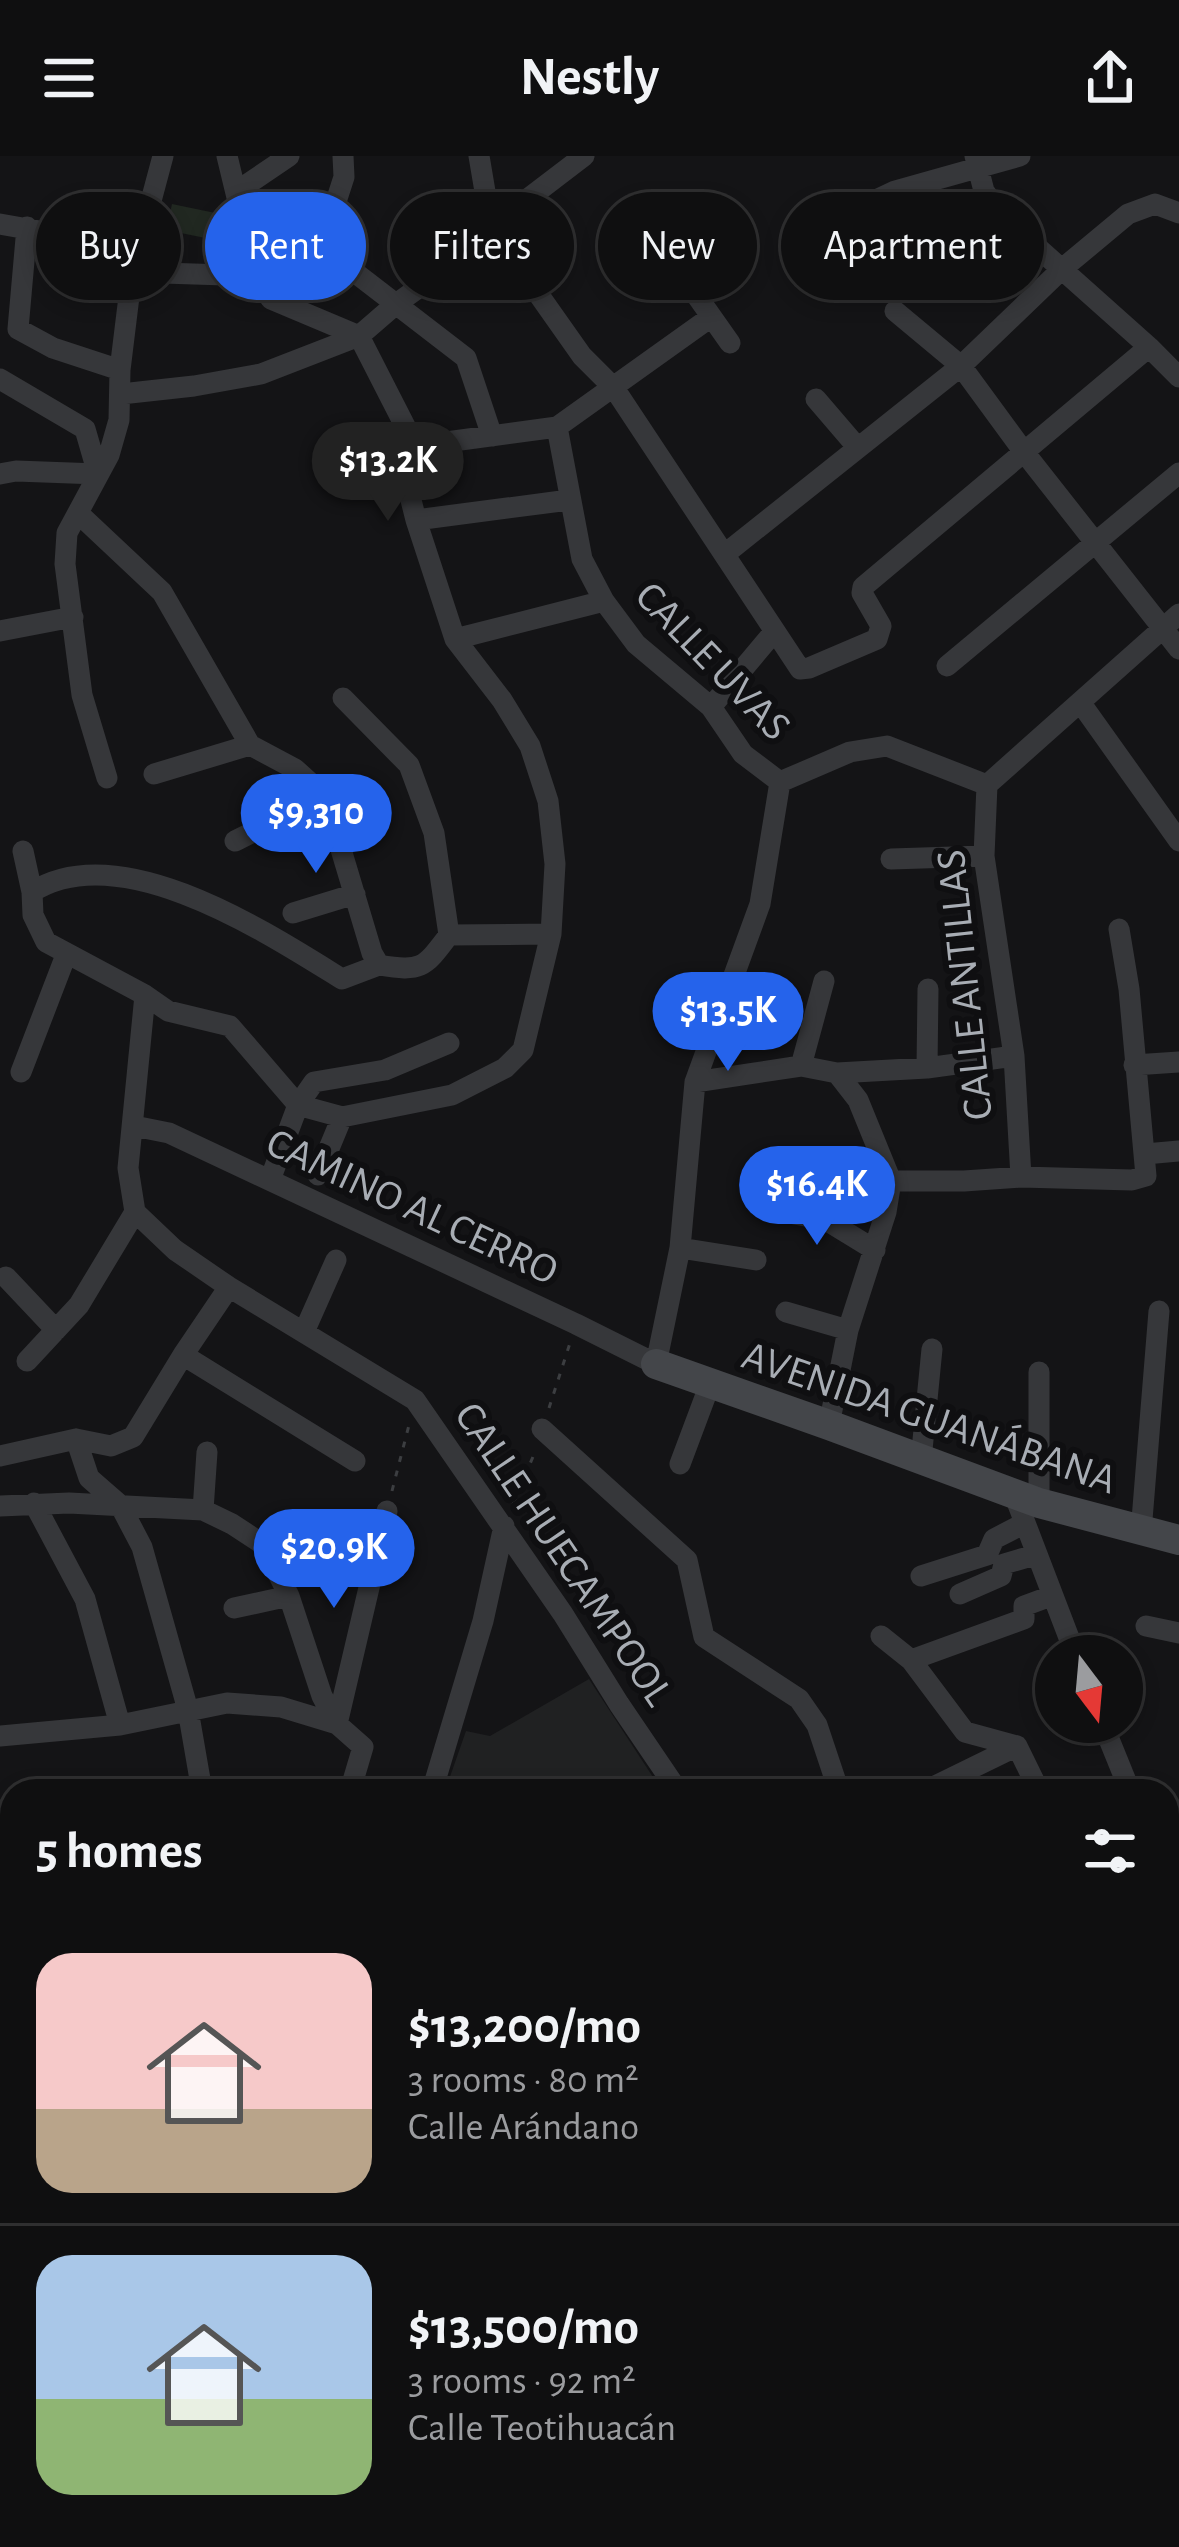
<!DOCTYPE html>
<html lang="en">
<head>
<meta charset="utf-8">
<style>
  body { margin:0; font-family:"Alegreya Sans",sans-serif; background:#1d1d1e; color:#f1f3f6; height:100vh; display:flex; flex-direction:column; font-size:45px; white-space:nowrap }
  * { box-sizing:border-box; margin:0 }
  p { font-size:39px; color:#9b9c9f }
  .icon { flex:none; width:66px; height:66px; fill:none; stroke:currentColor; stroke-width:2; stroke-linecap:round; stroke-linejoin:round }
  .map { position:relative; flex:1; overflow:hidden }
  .side { position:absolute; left:0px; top:1623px; width:1179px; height:768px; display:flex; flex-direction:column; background:#0f0f10; border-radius:36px 36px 0 0; box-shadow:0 6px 18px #0003,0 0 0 3px #2f2f30 }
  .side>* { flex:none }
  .guide { position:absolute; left:36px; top:36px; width:1107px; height:108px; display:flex; gap:24px }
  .needle { width:78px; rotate:164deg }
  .fabs { position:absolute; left:1035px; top:1479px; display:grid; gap:24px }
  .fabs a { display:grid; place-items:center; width:108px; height:108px; border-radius:50%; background:#0f0f10; box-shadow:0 6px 18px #0003,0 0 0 3px #2f2f30; font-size:60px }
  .price { position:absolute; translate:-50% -102px; padding:0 27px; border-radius:42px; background:#2563eb; color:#fff; font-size:39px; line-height:78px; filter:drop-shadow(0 3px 6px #0008) }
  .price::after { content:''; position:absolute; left:50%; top:72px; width:36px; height:27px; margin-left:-18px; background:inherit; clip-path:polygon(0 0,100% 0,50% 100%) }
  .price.on { background:#222; color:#fff }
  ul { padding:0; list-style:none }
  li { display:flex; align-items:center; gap:36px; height:300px; padding:0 36px }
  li+li { border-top:3px solid #2f2f30 }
  li span { display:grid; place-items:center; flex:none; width:336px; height:240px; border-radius:36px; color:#555 }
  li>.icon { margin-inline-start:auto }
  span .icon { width:144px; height:144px; fill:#fffc; stroke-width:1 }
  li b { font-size:51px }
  h2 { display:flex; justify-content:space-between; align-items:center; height:144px; padding:0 36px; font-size:51px }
  .chip { padding:0 42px; border-radius:54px; background:#0f0f10; box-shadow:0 6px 18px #0003,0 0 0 3px #2f2f30; font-size:42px; line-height:108px }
  .chip.on { background:#2563eb; color:#fff }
  header { display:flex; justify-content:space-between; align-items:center; height:156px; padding:0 36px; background:#0f0f10; font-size:54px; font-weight:700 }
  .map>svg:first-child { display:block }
</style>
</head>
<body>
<header><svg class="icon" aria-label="menu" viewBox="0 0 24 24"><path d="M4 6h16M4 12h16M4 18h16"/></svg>Nestly<svg class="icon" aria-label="share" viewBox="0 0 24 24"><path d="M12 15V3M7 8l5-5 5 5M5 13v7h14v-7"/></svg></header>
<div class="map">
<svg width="1179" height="2391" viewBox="0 0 1179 2391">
  <rect width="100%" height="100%" fill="#141416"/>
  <path fill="#202122" d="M589,1523l73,112h-217l21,-60 24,5z"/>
  <path fill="#212821" d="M172,48l53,11 -5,26 -54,-11z"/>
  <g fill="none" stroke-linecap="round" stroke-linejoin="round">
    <path stroke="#3c3e41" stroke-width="3" stroke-dasharray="6 9" stroke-linecap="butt" d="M549,1252l21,-65
      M392,1335l17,-66
      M513,1348l22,-52"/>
    <path stroke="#36373a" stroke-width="21" d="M227,0l29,120 15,23 88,37 46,90 4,21 -7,17 14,56 39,119 47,61 28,46 18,55 7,63 -4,70 -28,116 -18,18 -53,27 -110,22 -44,-12
      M343,0l1,21 -12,37 21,57 113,87 26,78
      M479,0l12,71 91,129 32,32 186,281 9,-1 68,-29 4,-13 -19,-33 1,-6 286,-240
      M975,0l9,35 17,24 148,132 30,30
      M236,36l53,-36
      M635,52l95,135
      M0,68l136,24
      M27,71l-9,102 35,19 67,22
      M809,76l86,-41 125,-35
      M132,116l124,4
      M895,155l66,55 63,86 155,197
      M0,223l85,50 13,45
      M121,238l73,-8 67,-12 98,-38 37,-32 64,-46 31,-31 93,-71
      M816,243l42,49
      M557,271l25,132 22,42 32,43 75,63 32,47 37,28
      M409,291l148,-20 154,-110
      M0,318l16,-3 82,3
      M78,357l84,79 88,153 45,24 30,27 47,157 7,12c43,7 45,3 70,-30l102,-1
      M416,364l153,-20
      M725,398l236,-188 101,-97 66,-55 27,-10 24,9
      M0,475l73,-14
      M455,483l149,-38
      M947,510l232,-193
      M343,542l66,67 25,68 15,102
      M1080,546l99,139
      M711,551l63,-75
      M154,618l96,-29
      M107,622l-25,-83 -17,-131 2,-31 42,-78 10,-35 1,-50 12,-98 31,-116
      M780,626l70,-30 37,-6 100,39
      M987,629l-3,71 30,200 7,121
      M987,629l192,-171
      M235,685l90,-45
      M23,695l9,41
      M891,703l93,-3
      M293,757l62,-19
      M1134,909l45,-3
      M801,910l23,-85
      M927,912l1,-79
      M21,916l45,-117
      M695,926l106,-16 36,7 90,-5 87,-12
      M298,949l-68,-79 -62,-15 -23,-16 -99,-53 -13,-27 -1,-23c88,-56 234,40 310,87l37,-14
      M134,970l35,7 407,191 80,40 24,-116 15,-166 65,-178 20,-122
      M1145,998l34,-3
      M318,1019l24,-58
      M270,1024l28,-75 16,-23 71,-12 64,-27
      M891,1025h73l57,-4 111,3 14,-4 -17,-187 -10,-60
      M774,1054l52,10 49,30
      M135,1056l40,38 54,37 186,113 148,214 56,90 59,87
      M135,1056l-7,-44 17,-173
      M680,1092l76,12
      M6,1121l50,53
      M786,1156l62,18
      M304,1176l32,-72
      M183,1199l172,106
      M27,1205l52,-56 56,-93
      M829,1269l19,-95 38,-118 5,-31 -33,-81 -21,-27
      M542,1273l145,131 17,77 95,62 18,26 22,66
      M76,1283l13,39 31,27 22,42 46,163 14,81
      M0,1300l76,-17 35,7 22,-9 50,-82 46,-68
      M921,1304l11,-111
      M680,1308l30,-80
      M1014,1338l62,162
      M34,1347l51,96 35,126
      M1039,1347v-131
      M0,1350l69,-3 134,7 29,14 32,21 25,51 33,100 15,28 26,23 -13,44
      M203,1354l4,-58
      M1141,1376l18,-221
      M921,1420l66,-21 7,-16 29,-15
      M960,1438l41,-18 3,-12 31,-9
      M234,1452l55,-12
      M1146,1470l33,7
      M881,1480l30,24 54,72 52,14
      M911,1504l113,-41v-13l27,-10
      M1102,1566l28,69
      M337,1568l50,-213
      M0,1580l120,-11 107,-22 54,4 56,17
      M1017,1590l22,45
      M432,1635l51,-170 21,-95
      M925,1635l92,-45
      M12,1710v25
      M1167,1726l12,30
      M0,1826l12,6
      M1167,1933l12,-2
      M0,2083l12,-6
      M0,2151l12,22
      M0,2250l12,1
      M1167,2251l12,-42
      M1167,2323l12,-2
      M0,2360l12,1
      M100,2379l16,12
      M123,2379l38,12
      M290,2379l2,12
      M518,2379v12
      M1030,2379l6,12
      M566,2391l15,-12
      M695,2391l11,-12
      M884,2391l7,-12
      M1137,2391l3,-12"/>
    <path stroke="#44464a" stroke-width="30" d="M656,1208l173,61 210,78 140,37"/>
  </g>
  <g text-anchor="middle" stroke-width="12" stroke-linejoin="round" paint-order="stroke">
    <g font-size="42" fill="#a8adb4" stroke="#0f0f11">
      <text transform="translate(714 504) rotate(46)" y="15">CALLE UVAS</text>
      <text transform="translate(963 829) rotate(-96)" y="15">CALLE ANTILLAS</text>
      <text transform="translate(413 1049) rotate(25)" y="15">CAMINO AL CERRO</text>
      <text transform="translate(930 1260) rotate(19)" y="15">AVENIDA GUANÁBANA</text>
      <text transform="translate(565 1397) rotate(56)" y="15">CALLE HUECAMPOOL</text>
    </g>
  </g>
</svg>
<div class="fabs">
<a><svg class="needle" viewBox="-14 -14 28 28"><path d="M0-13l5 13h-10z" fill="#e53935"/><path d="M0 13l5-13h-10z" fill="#9b9c9f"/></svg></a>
</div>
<b class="price on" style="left:388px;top:368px">$13.2K</b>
<b class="price" style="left:316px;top:720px">$9,310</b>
<b class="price" style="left:728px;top:918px">$13.5K</b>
<b class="price" style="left:817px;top:1092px">$16.4K</b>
<b class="price" style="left:334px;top:1455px">$20.9K</b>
<div class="guide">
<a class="chip">Buy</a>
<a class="chip on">Rent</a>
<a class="chip">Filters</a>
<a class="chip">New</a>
<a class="chip">Apartment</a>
</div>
<section class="side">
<h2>5 homes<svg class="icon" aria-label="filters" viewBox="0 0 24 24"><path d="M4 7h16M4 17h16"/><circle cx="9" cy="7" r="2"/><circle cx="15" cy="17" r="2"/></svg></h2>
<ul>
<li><span style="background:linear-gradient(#f6c9c9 65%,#b9a48a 0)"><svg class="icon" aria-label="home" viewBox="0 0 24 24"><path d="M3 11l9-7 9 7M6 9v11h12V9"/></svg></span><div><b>$13,200/mo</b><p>3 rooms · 80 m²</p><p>Calle Arándano</p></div></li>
<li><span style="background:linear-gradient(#a9c7e8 60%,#8fb573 0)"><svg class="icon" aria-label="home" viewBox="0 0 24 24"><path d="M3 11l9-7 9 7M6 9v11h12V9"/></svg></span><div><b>$13,500/mo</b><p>3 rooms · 92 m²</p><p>Calle Teotihuacán</p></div></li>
</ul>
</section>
</div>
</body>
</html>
